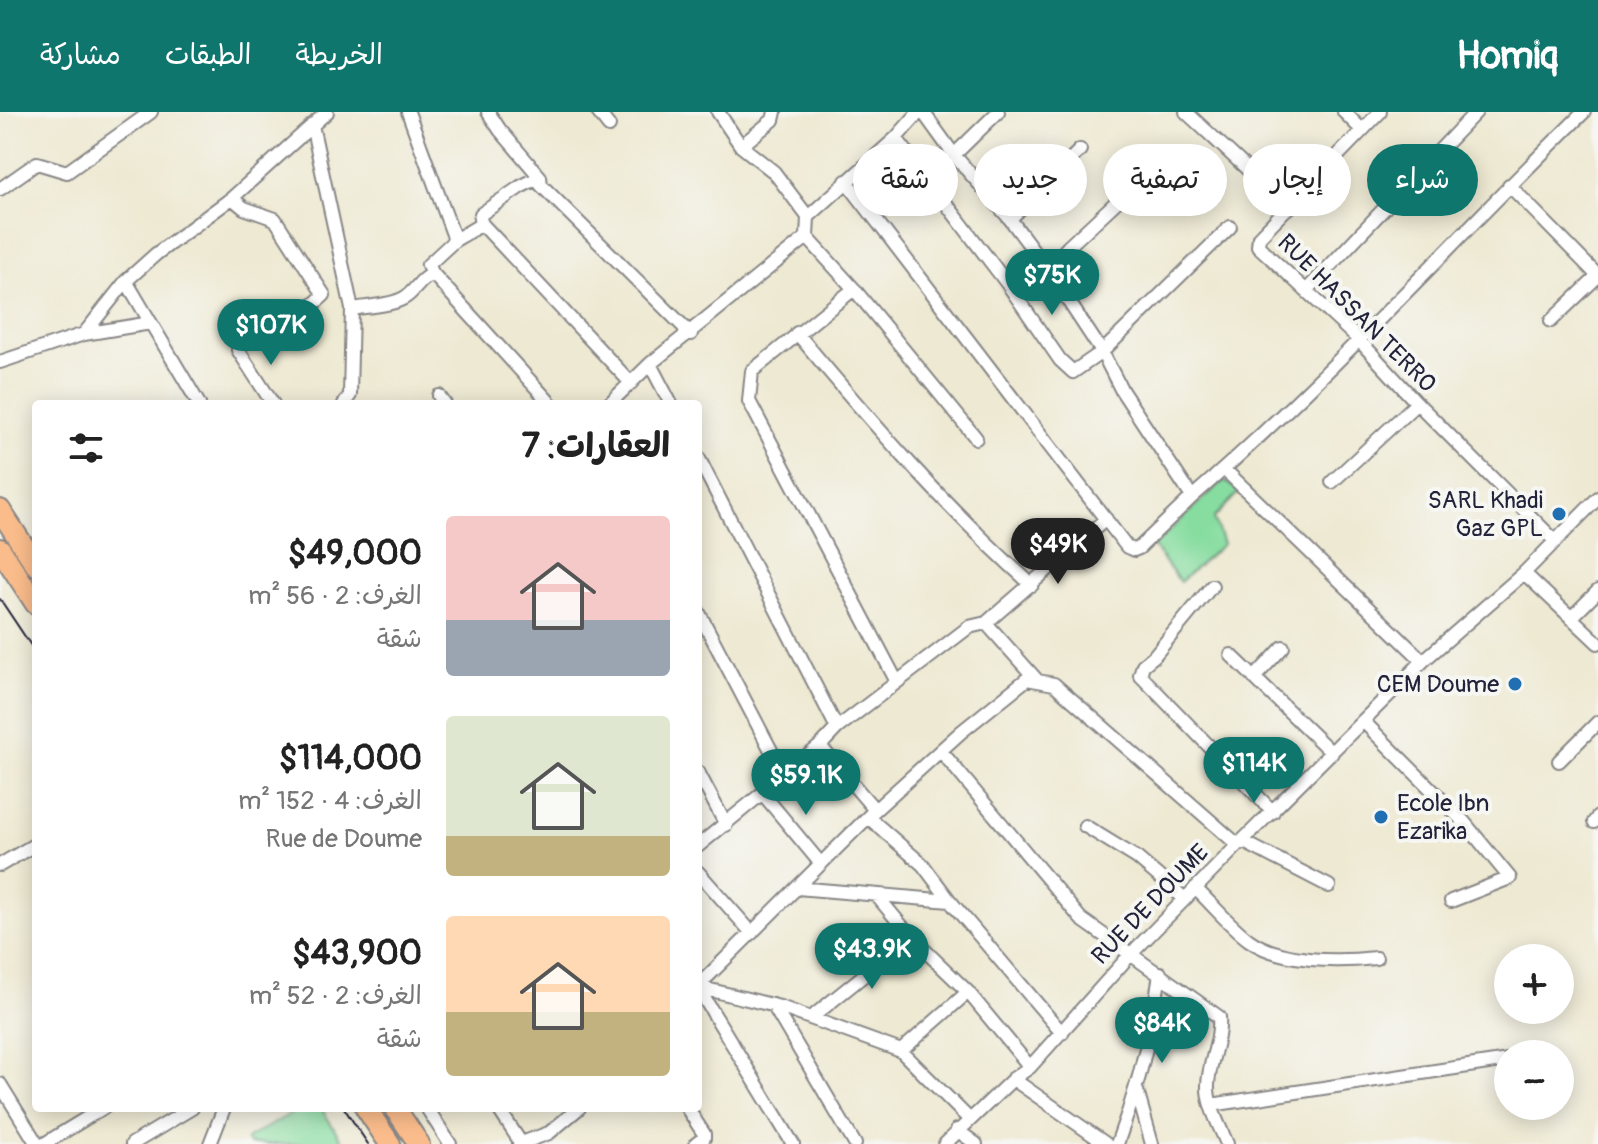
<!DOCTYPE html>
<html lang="ar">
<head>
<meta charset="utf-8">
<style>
  body { margin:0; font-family:Pangolin,"Playpen Sans Arabic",sans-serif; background:#f6f6f6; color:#222; direction:rtl; height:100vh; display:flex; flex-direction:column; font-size:30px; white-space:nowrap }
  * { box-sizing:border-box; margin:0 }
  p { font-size:26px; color:#767676 }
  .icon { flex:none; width:44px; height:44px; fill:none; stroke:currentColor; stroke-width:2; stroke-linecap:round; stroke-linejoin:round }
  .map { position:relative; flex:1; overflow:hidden; direction:ltr }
  .panel { position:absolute; left:32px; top:288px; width:670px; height:712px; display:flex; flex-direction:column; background:#fff; border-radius:8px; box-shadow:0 4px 20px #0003; direction:rtl }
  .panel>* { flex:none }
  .top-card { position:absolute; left:726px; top:32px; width:752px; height:72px; direction:rtl; display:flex; gap:16px }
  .controls { position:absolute; left:1494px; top:832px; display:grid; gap:16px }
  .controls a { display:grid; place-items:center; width:80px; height:80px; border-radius:50%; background:#fff; box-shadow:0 4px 20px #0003; font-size:40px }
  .price { position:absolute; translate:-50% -68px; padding:0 18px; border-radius:28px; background:#0f766e; color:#fff; font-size:26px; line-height:52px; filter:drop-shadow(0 2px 4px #0008) }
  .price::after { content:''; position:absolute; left:50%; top:48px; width:24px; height:18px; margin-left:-12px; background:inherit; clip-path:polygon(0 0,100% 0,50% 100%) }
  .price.selected { background:#222; color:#fff }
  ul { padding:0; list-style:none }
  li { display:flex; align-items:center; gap:24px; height:200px; padding:0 32px }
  li span { display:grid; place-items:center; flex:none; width:224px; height:160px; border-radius:8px; color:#555 }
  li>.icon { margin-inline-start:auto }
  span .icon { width:96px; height:96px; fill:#fffc; stroke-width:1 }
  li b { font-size:34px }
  h2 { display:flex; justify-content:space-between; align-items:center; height:96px; padding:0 32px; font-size:34px }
  .chip { padding:0 28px; border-radius:36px; background:#fff; box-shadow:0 4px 20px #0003; font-size:28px; line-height:72px }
  .chip.selected { background:#0f766e; color:#fff }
  header { display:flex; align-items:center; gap:48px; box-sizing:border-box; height:112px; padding:0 40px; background:#0f766e; color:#fff }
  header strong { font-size:38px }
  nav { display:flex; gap:44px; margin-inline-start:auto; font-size:28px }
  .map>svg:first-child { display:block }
</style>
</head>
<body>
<header>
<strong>Homiq</strong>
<nav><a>الخريطة</a><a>الطبقات</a><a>مشاركة</a></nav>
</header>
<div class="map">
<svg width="1598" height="1032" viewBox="0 0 1598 1032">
  <rect width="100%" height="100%" fill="#f6f6f2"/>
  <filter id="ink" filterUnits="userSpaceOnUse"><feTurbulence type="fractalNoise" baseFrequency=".0125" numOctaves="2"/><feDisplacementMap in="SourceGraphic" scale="16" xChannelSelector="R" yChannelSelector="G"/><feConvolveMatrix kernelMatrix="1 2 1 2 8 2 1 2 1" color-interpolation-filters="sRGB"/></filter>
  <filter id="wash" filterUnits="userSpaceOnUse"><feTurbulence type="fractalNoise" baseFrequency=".006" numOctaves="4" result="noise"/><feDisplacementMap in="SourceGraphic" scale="32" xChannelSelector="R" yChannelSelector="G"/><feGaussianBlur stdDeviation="1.8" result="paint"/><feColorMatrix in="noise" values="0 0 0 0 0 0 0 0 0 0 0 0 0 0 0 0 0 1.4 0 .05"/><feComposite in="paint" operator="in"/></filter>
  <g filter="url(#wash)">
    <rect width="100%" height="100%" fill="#eee9d2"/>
    <path fill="#87dda0" stroke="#54806e" stroke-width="2" d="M1224,368l15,12 -25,26 9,26 -43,38 -27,-36z
      M301,996h20l23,36h-95l-3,-5z"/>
  </g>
  <g filter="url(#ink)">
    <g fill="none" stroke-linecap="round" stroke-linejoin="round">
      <g stroke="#888686" stroke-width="16">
        <path id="minor" d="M408,0l47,128
          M488,0l12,18 40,47
          M598,0l11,14
          M718,0l23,34 33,26 34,45
          M923,0l31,43 56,64 38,51 54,82 20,39 70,106c139,-120 261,-257 392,-385
          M1186,0l103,96
          M1344,0l18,18
          M1380,0l-121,125 -1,9 101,94 58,63 138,138
          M312,13l40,184 -2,86 -6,9
          M896,26l113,148 51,74 13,12 29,-20 128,-125
          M741,34l32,-26 2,-8
          M954,43l44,-43
          M846,69l281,366 7,3 5,-2 53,-51
          M1509,73l89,91
          M0,77l37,-26 30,9 84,-60
          M232,86l12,10 31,11 49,76 -11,10 -74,41 -1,4 35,54
          M1010,107l70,-69
          M1048,158l20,-23 74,-69
          M433,162l-5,-9 27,-25 27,-16
          M126,169l73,123
          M854,177l122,149
          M1306,179l170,-179
          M352,197c16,-3 38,-3 52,-11 11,-6 17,-21 29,-24l118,130
          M1551,209l47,-45
          M797,221c73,88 150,176 235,252
          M84,222l67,-11
          M0,250l84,-28 42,-53 30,-27 76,-56 95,-86
          M650,252l21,40
          M631,271l-149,-159 -2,-5 1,-5 39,-27 20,-10 1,8 150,149
          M439,284l6,8
          M609,292l41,-40 157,-127
          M698,345l139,271
          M1224,357l199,192
          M1332,370l85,-79
          M1524,461l74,70
          M1212,474l-58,70 -11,9 -3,10 133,137
          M698,499l86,164
          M1571,506l27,-27
          M986,511l120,-104
          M1231,543l101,98
          M1254,566l29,-31
          M897,570l-148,-281 3,-30 102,-82 -47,-52 1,-20 88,-79 23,-26
          M1363,609l101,101 46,56 -59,23
          M820,634l55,64
          M941,639l140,168 138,98c2,24 -10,44 -11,68 -1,20 12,41 19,59
          M1559,649l39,-39
          M698,660l28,53
          M763,682l58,70
          M868,705l55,48 27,36 112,132
          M1594,710l4,-5
          M1085,714l52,32 48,41
          M1244,730l85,44
          M698,734l122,-100 17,-18 132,-101 17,-4 50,56
          M0,753l36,-21
          M698,760l54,61
          M797,776l153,13
          M1195,776c18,17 35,38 54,52 32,23 90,22 127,18
          M877,784l34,41 57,55 62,75
          M698,874l177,-176 86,-78 66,-53 27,5 184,161
          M698,875l82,20 121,44 69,69
          M698,876l95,156
          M773,893l82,139
          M811,906l100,-81
          M901,939l67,-59
          M1013,967l93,65
          M0,972l37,60
          M1137,979l15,53
          M1211,993l297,-45
          M427,996l23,36
          M498,996l23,35
          M687,996l17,26v4l-8,6
          M957,1018l19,14
          M44,1032l59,-36
          M132,1032l60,-36
          M210,1032l14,-36
          M519,1032l30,-11 30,-25
          M945,1032l68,-65 17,-12 100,-112 108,-110 185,-184 101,-88 74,-75
          M1117,1032c21,-56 35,-111 43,-171"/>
      </g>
      <g stroke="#888686" stroke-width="24">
        <path id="primary" d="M0,398l36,55
          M0,437l36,55
          M366,996l24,36
          M395,996l24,36"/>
      </g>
      <use href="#minor" stroke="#fff" stroke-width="12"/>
      <use href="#primary" stroke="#fabc8b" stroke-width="20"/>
      <path stroke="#22223b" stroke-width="2" d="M0,487l36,54
        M344,996l24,36"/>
    </g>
  </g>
  <g fill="#1f6fb2" stroke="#f6f6f2" stroke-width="3">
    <circle cx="1559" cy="402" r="8"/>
    <circle cx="1515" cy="572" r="8"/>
    <circle cx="1381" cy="705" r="8"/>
  </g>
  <g text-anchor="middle" stroke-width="8" stroke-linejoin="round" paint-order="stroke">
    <g font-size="24" fill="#22223b" stroke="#f6f6f2">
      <text transform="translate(1357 201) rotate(45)" y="8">RUE HASSAN TERRO</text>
      <text transform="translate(1150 792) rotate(-46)" y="8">RUE DE DOUME</text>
    </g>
    <g font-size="24" fill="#22223b" stroke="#f6f6f2" text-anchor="end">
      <text x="1543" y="396">SARL Khadi<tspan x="1543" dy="28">Gaz GPL</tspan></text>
      <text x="1499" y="580">CEM Doume</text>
      <text x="1397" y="699" text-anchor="start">Ecole Ibn<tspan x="1397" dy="28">Ezarika</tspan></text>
    </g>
  </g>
</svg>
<div class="controls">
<a>+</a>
<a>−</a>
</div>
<b class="price" style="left:1052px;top:205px">$75K</b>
<b class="price" style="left:271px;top:255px">$107K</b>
<b class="price selected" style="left:1058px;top:474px">$49K</b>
<b class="price" style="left:1254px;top:693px">$114K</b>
<b class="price" style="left:806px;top:705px">$59.1K</b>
<b class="price" style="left:872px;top:879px">$43.9K</b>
<b class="price" style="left:1162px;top:953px">$84K</b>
<div class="top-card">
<a class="chip selected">شراء</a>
<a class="chip">إيجار</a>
<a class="chip">تصفية</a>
<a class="chip">جديد</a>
<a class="chip">شقة</a>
</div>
<section class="panel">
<h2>العقارات: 7<svg class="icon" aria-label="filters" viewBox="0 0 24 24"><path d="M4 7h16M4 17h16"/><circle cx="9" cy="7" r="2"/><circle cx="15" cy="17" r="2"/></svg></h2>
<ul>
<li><span style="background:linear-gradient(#f6c9c9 65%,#9aa5b1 0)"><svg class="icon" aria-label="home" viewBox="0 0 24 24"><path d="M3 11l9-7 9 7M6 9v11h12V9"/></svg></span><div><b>$49,000</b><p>الغرف: 2 · 56 m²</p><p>شقة</p></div></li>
<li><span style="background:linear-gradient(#dfe7d0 75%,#c2b280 0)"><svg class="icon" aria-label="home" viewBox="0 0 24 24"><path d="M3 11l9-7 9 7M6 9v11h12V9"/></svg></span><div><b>$114,000</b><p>الغرف: 4 · 152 m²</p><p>Rue de Doume</p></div></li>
<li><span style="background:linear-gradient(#ffd9b3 60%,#c2b280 0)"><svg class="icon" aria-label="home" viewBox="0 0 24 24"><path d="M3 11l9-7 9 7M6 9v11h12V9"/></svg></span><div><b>$43,900</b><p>الغرف: 2 · 52 m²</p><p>شقة</p></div></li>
</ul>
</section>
</div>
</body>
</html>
